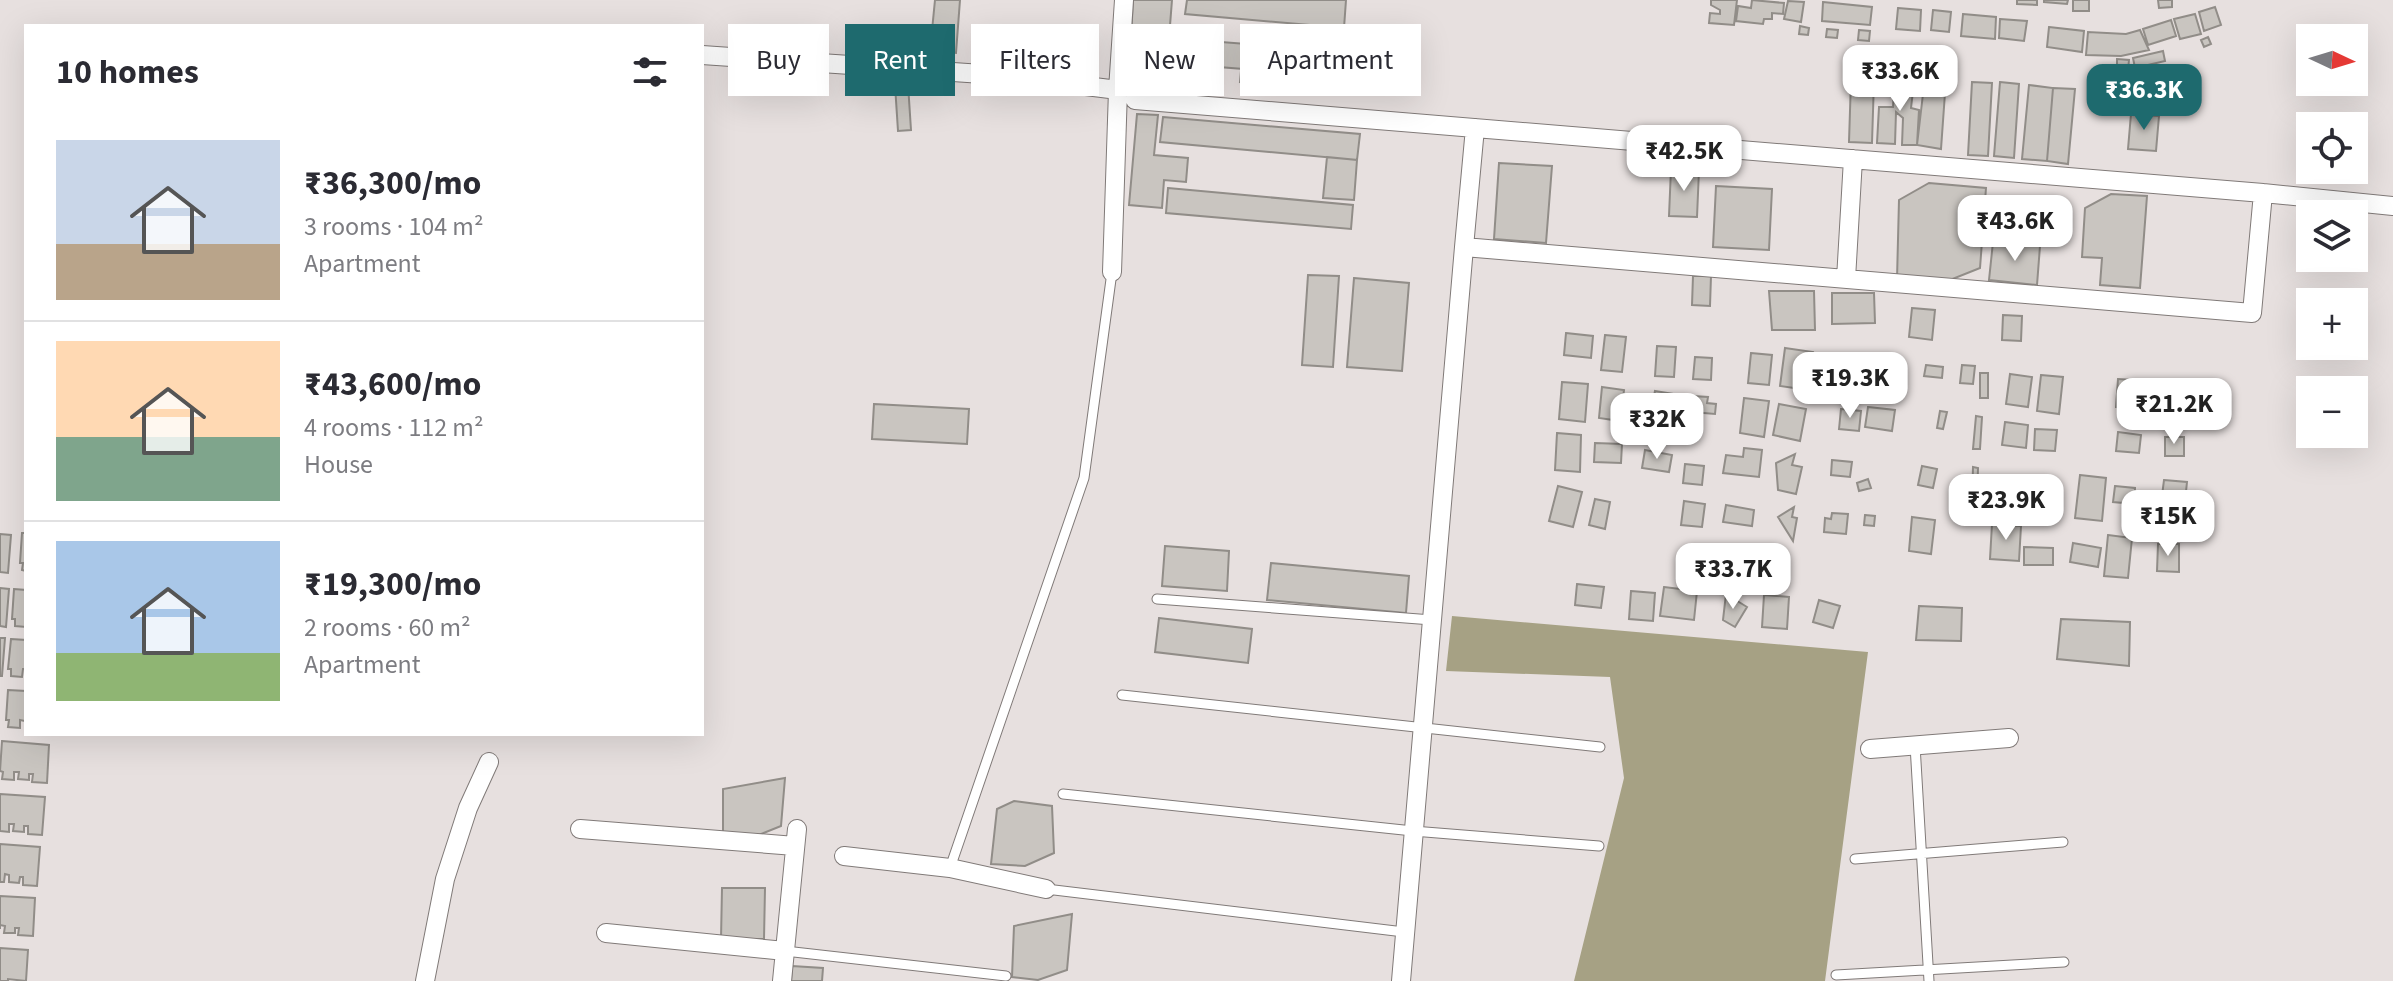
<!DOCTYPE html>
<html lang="en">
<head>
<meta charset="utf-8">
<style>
  body { margin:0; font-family:"Source Sans 3",sans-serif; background:#f7f7f7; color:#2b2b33; height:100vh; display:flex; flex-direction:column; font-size:30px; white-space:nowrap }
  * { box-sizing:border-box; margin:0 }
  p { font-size:26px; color:#7c7c81 }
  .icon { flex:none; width:44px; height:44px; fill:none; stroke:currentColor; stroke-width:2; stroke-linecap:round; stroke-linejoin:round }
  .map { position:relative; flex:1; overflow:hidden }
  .sheet { position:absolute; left:24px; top:24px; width:680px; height:712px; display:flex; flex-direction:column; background:#fff; border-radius:0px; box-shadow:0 8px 32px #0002 }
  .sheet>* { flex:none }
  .top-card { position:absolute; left:728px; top:24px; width:760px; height:72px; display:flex; gap:16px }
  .needle { width:52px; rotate:94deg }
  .tools { position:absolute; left:2296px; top:24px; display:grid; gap:16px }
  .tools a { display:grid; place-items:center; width:72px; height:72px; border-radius:0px; background:#fff; box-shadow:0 8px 32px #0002; font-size:40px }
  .price { position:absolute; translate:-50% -68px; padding:0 18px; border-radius:16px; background:#fff; color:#222; font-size:26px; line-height:52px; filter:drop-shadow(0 2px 4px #0008) }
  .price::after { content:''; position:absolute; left:50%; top:48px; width:24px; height:18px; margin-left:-12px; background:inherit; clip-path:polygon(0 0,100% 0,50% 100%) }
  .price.on { background:#1e6a6e; color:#fff }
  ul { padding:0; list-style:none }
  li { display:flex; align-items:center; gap:24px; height:200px; padding:0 32px }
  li+li { border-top:2px solid #e1e1e2 }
  li span { display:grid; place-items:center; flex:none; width:224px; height:160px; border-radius:0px; color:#555 }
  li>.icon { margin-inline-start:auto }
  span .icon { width:96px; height:96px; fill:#fffc; stroke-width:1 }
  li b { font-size:34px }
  h2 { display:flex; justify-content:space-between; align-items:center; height:96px; padding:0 32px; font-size:34px }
  .pill { padding:0 28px; border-radius:0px; background:#fff; box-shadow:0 8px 32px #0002; font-size:28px; line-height:72px }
  .pill.on { background:#1e6a6e; color:#fff }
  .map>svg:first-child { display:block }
</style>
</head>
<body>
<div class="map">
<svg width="2393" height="981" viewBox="0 0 2393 981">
  <rect width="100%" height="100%" fill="#e7e0df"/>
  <path fill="#a6a184" d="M1452,616l416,36 -43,329h-251l50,-203 -14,-101 -164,-6z"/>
  <path fill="#c9c5c0" stroke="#918d88" stroke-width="2" d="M935,0h25l-4,53 -26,-2z
    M1133,0h39l-6,76 -37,-1z
    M1187,0h159l-2,28 -159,-14z
    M1711,0h26l-3,25 -25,-2 1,-10 10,1v-4l-9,-5z
    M1752,0l32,3 -1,11 -11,-1v6h-8l-1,5 -27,-3 2,-15 13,2z
    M2017,0h20v5l-20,-1z
    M2044,0h24l-1,4 -23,-2z
    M2073,0h16v11h-16z
    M2158,0h14v7l-13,1z
    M1788,1l16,1 -3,20 -17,-3z
    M1823,2l49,5 -2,18 -48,-4z
    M2215,7l6,18 -17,6 -5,-19z
    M1898,8l23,2 -1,21 -24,-2z
    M1933,10l18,2 -2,20 -18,-2z
    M1963,14l33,3 -1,22 -34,-3z
    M2195,14l6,20 -21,5 -6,-20z
    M2000,19l27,2 -3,20 -25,-3z
    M2171,20l5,16 -28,9 -5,-16z
    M1800,26l9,2 -1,7 -9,-1z
    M2049,27l35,4 -2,21 -35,-5z
    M1827,29l11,1 -1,8 -11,-1z
    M1859,30l11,1 -1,10 -11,-1z
    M2140,30l9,20 -28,6 -35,-1 2,-23 38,2z
    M2208,37l3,7 -7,3 -3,-7z
    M1183,39l152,12 -2,25 -152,-12z
    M2163,51l2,10 -30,7 -2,-10z
    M2117,59l12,1 -1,10 -11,-1z
    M1241,71l50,4 -1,11 -50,-4z
    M1895,73l20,1 -4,34 8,2 -2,35h-15l1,-27 -7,-6 -1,32 -18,-1 2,-36h14z
    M1925,77l21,2 -5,70 -24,-4z
    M1851,80h23l-2,63 -23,-1z
    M1972,82l20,1 -4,73 -20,-1z
    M2000,82l19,2 -5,74 -20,-2z
    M908,84l3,46 -13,1 -3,-46z
    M2029,85l24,3 -6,73 -25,-2z
    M2053,88l22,1 -7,75 -21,-3z
    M1137,114l21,1 -4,40 34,3 -2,24 -22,-2 -2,28 -33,-3z
    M2131,114l28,2 -3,35 -28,-2z
    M1163,117l197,17 -3,26 -197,-18z
    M1327,157l30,3 -3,40 -31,-2z
    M1499,163l53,3 -6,77 -52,-4z
    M1671,169l28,1 -2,47 -28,-1z
    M1929,183l57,5 -6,80 -30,12 -53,-1 2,-79z
    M1716,186l56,3 -3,61 -56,-3z
    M1168,188l185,17 -2,24 -185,-16z
    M2111,194l36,2 -7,92 -40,-3 2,-27 -20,-1 3,-49z
    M1993,242l47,4 -3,39 -48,-5z
    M1308,275l31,1 -6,91 -31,-2z
    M1693,276h18l-1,30 -18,-1z
    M1354,278l55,5 -7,88 -55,-4z
    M1769,291h45l1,39h-43z
    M1832,293h42l1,30 -43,1z
    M1912,308l23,2 -3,30 -23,-3z
    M2003,315l19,1 -1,25 -19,-1z
    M1566,333l27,3 -2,22 -27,-3z
    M1605,335l21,2 -4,35 -21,-2z
    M1657,346l19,1 -2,30 -19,-1z
    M1785,348l28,4 -5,38 -28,-4z
    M1751,353l21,2 -3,30 -21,-2z
    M1861,353v15l-16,1 -1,-15z
    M1875,354l25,5 -6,36 -26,-5z
    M1695,357l17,1 -1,22 -18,-1z
    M1926,365l17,2 -1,11 -18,-2z
    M1962,365l13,1 -2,18 -13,-1z
    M1980,373h8v25h-8z
    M2010,374l22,3 -4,30 -22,-3z
    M2041,375l22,2 -4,37 -22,-3z
    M2118,379l30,2 -2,28 -30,-2z
    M1562,382l26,2 -3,38 -26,-3z
    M1602,387l22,3 -4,31 -21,-3z
    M2171,387l23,2 -3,30 -23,-2z
    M1655,391l19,3 -6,31 -19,-3z
    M1693,396l15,1 -1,6 9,1 -1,10 -23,-2z
    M1744,398l25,3 -5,36 -24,-4z
    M874,404l95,5 -2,35 -95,-5z
    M1779,404l27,5 -6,32 -27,-6z
    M1868,407l27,3 -3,21 -27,-4z
    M1841,409l20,2 -2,20 -20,-2z
    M1940,411l7,1 -4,17 -6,-1z
    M1976,416l6,1 -2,32h-7z
    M2005,422l23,3 -2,23 -24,-3z
    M2035,429l22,1 -2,21 -21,-1z
    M2118,432l23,3 -2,18 -23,-2z
    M1557,433l24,2 -1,37 -25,-2z
    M2165,437h19v19h-19z
    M1595,443l27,1 -1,19 -27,-1z
    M1744,448l18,2 -3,27 -36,-4 3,-18 17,2z
    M1645,450l27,5 -3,17 -27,-4z
    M1795,454l-3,11 10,2 -6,27 -18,-4 -2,-27z
    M1832,460l20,2 -2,15 -19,-2z
    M1685,464l19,2 -2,19 -19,-2z
    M1922,466l15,3 -4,19 -15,-3z
    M1973,467l5,1 -1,33h-5z
    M2080,475l26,3 -4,43 -27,-3z
    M1868,479l3,9 -12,3 -2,-8z
    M2164,480l23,2 -5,48 -24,-3z
    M1558,486l24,6 -9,35 -24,-6z
    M2115,486l20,2 -1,16 -21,-2z
    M1595,499l15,3 -5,27 -16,-4z
    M1684,501l21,3 -3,23 -21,-2z
    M1726,505l28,5 -2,16 -29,-4z
    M1794,507l-2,10 5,1 -4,23 -15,-24z
    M1832,513l16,1 -2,20 -22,-2 1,-14 6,1z
    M1865,515l10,1 -1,10 -10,-1z
    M1912,517l23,3 -4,34 -22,-3z
    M1992,524l29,2 -2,35 -29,-2z
    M22,533h4v38l-4,-1 1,-7h-3z
    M0,534l11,1 -3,38 -8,-1z
    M2108,535l24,3 -4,40 -24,-2z
    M2073,543l28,5 -3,19 -28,-5z
    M2158,544h21v28l-22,-1z
    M1165,546l64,5 -2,40 -65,-5z
    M2024,547l29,1v17h-29z
    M1271,563l138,13 -3,37 -139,-13z
    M1577,584l27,3 -3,21 -26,-3z
    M1664,587l33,4 -3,29 -34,-4z
    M0,588l9,1 -3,38 -6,-1z
    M14,589l12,1v37l-11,-1v-7h-3z
    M1631,591l24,2 -2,28 -24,-2z
    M1726,594l21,13 -12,20 -12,-7z
    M1764,595l25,2 -2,32 -25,-2z
    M1819,600l21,6 -7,22 -20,-6z
    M1919,606l43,2 -1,33 -45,-1z
    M1159,618l93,11 -4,34 -93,-11z
    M2061,619l69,3 -1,44 -72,-7z
    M0,638h5l-3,38h-2z
    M11,639l15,1v29h-3l-1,8 -11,-1v-7h-3z
    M8,690l18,1v37l-1,-7 -5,-1v8l-12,-1 1,-7h-3z
    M2,741l47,4 -2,38 -15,-1 1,-8h-4v6l-11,-1 1,-7h-5v8l-12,-1 1,-7 -3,-1z
    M785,778l-4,48 -30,12 -28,-4v-45z
    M0,794l45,3 -3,38 -14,-1v-8h-4v6l-11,-1 1,-7h-5v8l-9,-1z
    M1014,801l38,5 2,47 -29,13 -34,-2 6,-55z
    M0,844l40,3 -3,39 -14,-1v-8h-3l-1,6 -10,-1v-7l-4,-1 -1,8h-4z
    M722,888h43l-1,51h-43z
    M0,896l35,2 -2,38 -15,-1 1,-7h-4v5h-11l1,-7 -5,-1v4z
    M1072,914l-5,56 -29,10 -26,-3 2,-51z
    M0,948l28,2 -2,31 -18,-2v2h-8z
    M792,966l31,2 -1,13h-31z"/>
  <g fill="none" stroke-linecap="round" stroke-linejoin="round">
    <g stroke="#807a78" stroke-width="11">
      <path id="lane" d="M1157,599l275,21
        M1122,695l478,52
        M1915,745l14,236
        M1063,794l350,37 186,15
        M1855,859l208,-17
        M950,868l134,-390 28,-206
        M1046,889l358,43
        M785,951l221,25
        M1836,975l228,-13"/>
    </g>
    <g stroke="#807a78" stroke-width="20">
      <path id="street" d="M702,55l295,20 121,15
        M1135,100l1128,93 130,13
        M1475,128l-11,119 788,66 11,-120
        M1112,272l6,-182 6,-90
        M1846,279l7,-120
        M1870,749l139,-11
        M580,829l215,17
        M844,856l106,12 96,21
        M606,933l179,18
        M425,981l20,-102 23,-71 21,-46
        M782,981l15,-152
        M1401,981l63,-734"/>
    </g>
    <use href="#lane" stroke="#fff" stroke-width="9"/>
    <use href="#street" stroke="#fff" stroke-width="18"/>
  </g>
</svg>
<div class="tools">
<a><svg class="needle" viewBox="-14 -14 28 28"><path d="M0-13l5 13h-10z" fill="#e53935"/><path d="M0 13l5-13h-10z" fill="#7c7c81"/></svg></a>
<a><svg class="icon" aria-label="locate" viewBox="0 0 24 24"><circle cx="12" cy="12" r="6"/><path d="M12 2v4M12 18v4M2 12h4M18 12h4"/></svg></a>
<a><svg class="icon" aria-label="layers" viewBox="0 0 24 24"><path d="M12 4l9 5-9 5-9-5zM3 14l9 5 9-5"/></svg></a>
<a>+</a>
<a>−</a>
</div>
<b class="price" style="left:1900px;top:113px">₹33.6K</b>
<b class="price on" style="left:2144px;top:132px">₹36.3K</b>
<b class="price" style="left:1684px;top:193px">₹42.5K</b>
<b class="price" style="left:2015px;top:263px">₹43.6K</b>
<b class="price" style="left:1850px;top:420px">₹19.3K</b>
<b class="price" style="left:2174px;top:446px">₹21.2K</b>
<b class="price" style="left:1657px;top:461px">₹32K</b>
<b class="price" style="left:2006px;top:542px">₹23.9K</b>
<b class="price" style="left:2168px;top:558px">₹15K</b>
<b class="price" style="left:1733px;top:611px">₹33.7K</b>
<div class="top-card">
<a class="pill">Buy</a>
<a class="pill on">Rent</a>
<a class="pill">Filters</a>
<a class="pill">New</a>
<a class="pill">Apartment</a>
</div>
<section class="sheet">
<h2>10 homes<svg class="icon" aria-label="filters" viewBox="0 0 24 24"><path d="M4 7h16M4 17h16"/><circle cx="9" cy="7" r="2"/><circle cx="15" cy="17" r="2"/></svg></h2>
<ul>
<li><span style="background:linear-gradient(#c9d6e8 65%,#b9a48a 0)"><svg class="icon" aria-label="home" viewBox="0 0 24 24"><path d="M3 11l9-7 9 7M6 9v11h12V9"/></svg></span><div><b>₹36,300/mo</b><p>3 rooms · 104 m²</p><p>Apartment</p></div></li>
<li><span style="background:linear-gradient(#ffd9b3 60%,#7fa58c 0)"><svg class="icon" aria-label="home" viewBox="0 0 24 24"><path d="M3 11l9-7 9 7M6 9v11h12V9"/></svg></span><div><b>₹43,600/mo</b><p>4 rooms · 112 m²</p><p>House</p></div></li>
<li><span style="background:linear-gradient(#a9c7e8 70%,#8fb573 0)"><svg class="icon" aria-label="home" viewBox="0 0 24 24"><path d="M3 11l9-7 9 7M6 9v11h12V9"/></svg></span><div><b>₹19,300/mo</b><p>2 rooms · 60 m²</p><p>Apartment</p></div></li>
</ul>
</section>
</div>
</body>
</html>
